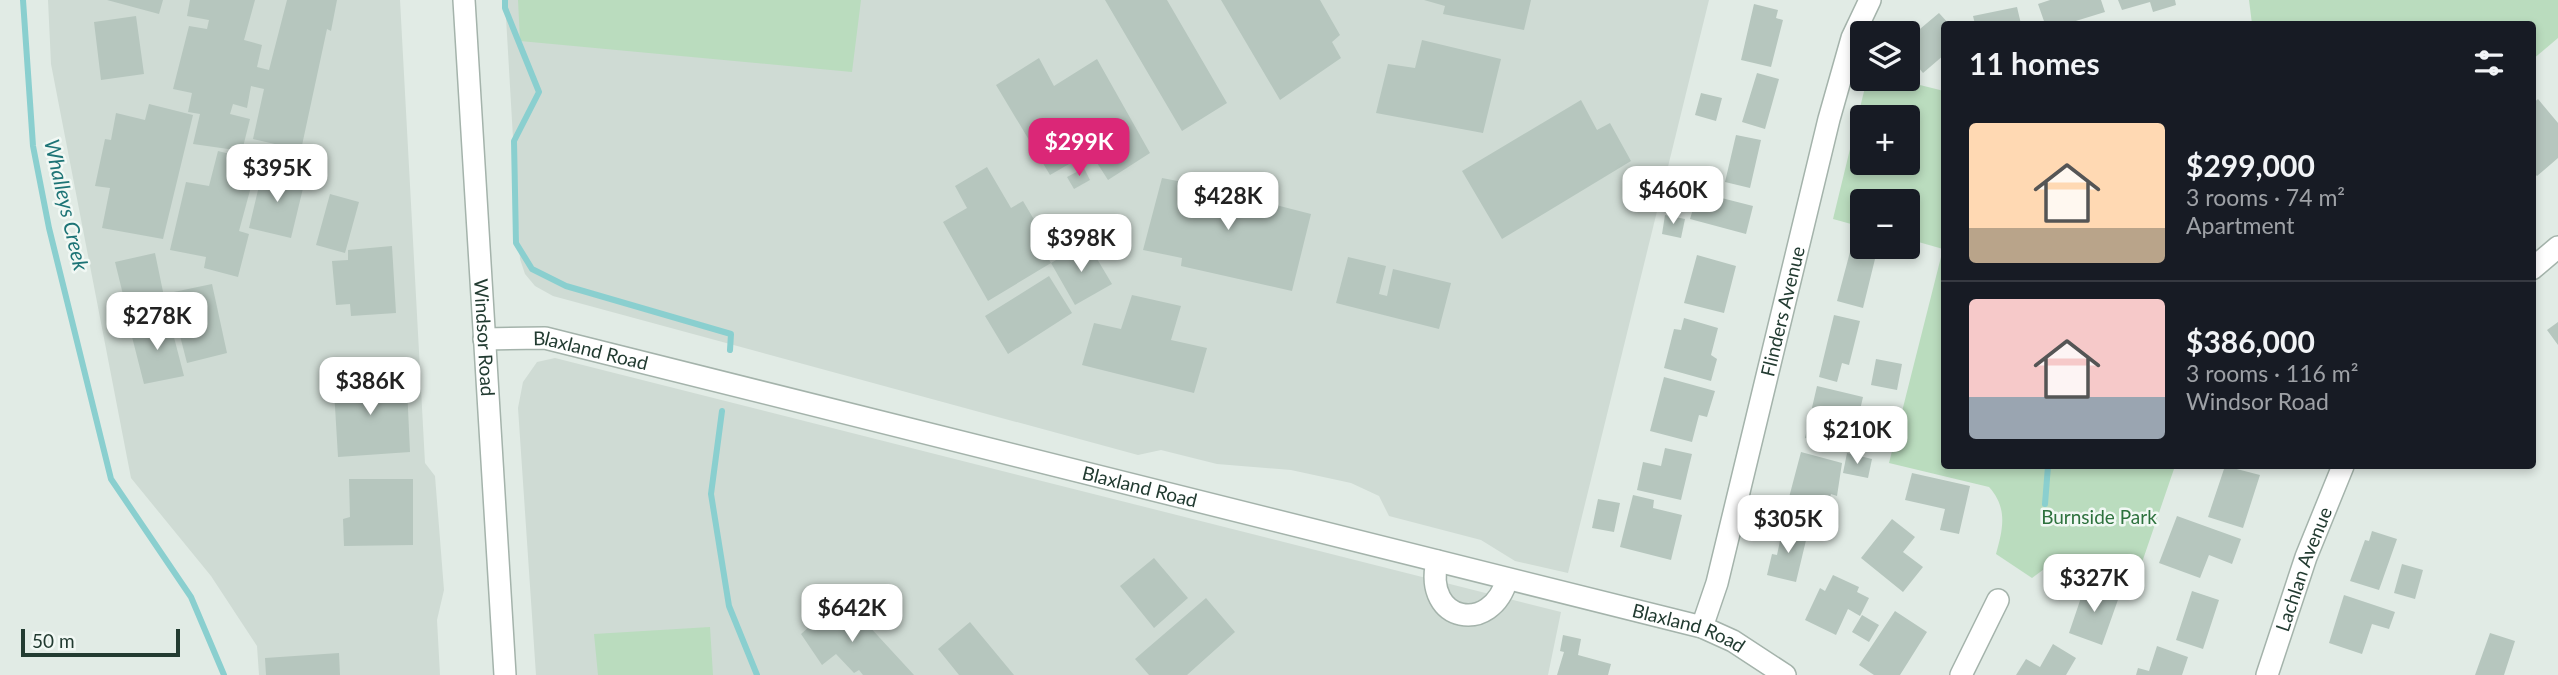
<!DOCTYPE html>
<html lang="en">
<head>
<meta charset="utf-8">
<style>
  body { margin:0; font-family:Lato,sans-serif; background:#20242c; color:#f1f3f6; height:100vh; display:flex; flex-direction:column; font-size:26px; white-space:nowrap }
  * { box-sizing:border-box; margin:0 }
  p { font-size:23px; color:#9ea1a6 }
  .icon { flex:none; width:38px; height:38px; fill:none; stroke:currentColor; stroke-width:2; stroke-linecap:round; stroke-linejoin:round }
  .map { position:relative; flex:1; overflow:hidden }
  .panel { position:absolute; left:1941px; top:21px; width:595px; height:448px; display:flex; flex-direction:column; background:#171b24; border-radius:7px; box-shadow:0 4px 10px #0003 }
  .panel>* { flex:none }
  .buttons { position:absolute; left:1850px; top:21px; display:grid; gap:14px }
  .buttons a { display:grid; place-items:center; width:70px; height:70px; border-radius:7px; background:#171b24; box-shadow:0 4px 10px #0003; font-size:35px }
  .scale { position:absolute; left:21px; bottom:18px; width:159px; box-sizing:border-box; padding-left:7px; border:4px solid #223b31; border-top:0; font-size:19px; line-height:24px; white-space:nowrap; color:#223b31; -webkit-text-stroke:5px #f1f8f4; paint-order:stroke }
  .price { position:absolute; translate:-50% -60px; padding:0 16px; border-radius:14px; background:#fff; color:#222; font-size:23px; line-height:46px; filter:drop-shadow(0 2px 4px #0008) }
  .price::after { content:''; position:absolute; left:50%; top:42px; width:21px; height:16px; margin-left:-10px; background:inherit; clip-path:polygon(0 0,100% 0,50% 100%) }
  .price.active { background:#db2777; color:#fff }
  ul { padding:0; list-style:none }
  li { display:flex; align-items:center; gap:21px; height:175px; padding:0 28px }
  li+li { border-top:2px solid #363941 }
  li span { display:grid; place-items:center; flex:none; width:196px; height:140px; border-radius:7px; color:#555 }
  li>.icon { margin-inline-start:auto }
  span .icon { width:84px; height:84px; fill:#fffc; stroke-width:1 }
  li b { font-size:30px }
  h2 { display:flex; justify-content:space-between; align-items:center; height:84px; padding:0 28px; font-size:30px }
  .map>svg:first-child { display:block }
</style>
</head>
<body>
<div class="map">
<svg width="2558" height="675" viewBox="0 0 2558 675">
  <rect width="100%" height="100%" fill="#e1ebe5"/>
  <path fill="#cfdbd4" d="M48,0h352l25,463 10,13 9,114 -7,30 3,55h-181l-2,-29 -46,-70 -80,-98 -80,-414z
    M505,0h1204l-141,573 -53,-12 -34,-21 -92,-24 -10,-20 -28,-13 -60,-13 -74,-6 -56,-14 -23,5 -585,-159 -18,-10 -10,-12 -5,-15z
    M555,358l1006,254 -13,63h-1012l-18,-267 5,-26 14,-20z"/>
  <path fill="#badcbe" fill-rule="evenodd" d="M518,0h343l-9,72 -332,-31z
    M2249,0h309v38l-26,22v-36h-280z
    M1867,79h29l48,12v375h231l-38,111 -82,-16 -23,17 -36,-24c7,-25 12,-46 -7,-67l-100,-24 54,-214 -35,-10v-38h-46v26l-29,-8zM1908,117v46h-46v-46z
    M710,627l3,48h-115l-4,-41z"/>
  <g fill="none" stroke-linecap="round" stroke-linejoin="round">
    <path stroke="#8acfcf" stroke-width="6" d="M23,0l10,146 16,82 62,251 80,118 33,78
      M505,0v8l34,84 -25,49 2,102 16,26 34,17 165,48 -1,16
      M722,411l-11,83 18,112 28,69
      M2045,504l3,-38"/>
  </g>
  <path fill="#b6c6be" d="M107,0h56l-4,14z
    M190,0h65l-11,40 18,5 -5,22 12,3 18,-70h50l-6,31 -4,-2 -26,121 -48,-11 11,-50 -13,-3 -4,22 -14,-4 -3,10 20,5 -8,32 -49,-7 7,-30 -12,-2 4,-19 -19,-4 16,-63 18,3 2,-9 -22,-4z
    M1105,0h62l60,103 -45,28z
    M1221,0h99l20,35 -8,7 9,16 -61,42z
    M1424,0h107l-7,30 -81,-16 2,-8z
    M2050,0h51l4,12 -39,12h-21l-7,-20z
    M2118,0h57l1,5 -23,7 -3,-10 -28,8z
    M1754,4l24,6 -2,8 7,2 -12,47 -30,-7z
    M2017,7l4,17h-46l-2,-8z
    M1939,13l10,11h-5v31l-21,18 -15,-18v-16z
    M136,16l8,58 -43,6 -7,-58z
    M1422,40l79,19 -18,74 -107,-20 12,-49 27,4z
    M1039,58l15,28 43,-27 53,94 -42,27 -18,-28 -40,23 -54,-90z
    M1757,73l22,6 -14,50 -23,-7z
    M1701,93l21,5 -6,23 -21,-6z
    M2538,99l20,24v35l-21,18 -5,-5v-30l4,-2 -4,-4v-31z
    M1581,100l16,30 13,-7 21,38 -129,78 -40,-68z
    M149,104l44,11 -30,124 -61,-11 8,-40 -15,-2 10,-47 6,1 5,-27 29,7z
    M1736,135l25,5 -11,48 -25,-6z
    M218,151l40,10 -19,70 10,3 -11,43 -34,-9 2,-11 -36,-7 16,-68 23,4z
    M987,167l24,41 12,-7 16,27 -6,3 18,32 -63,38 -45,-79 24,-14 -12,-22z
    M1084,168l6,12 -16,9 -7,-12z
    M263,169l42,11 -14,58 -42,-10z
    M1162,178l31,6 2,-5 74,17 -1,7 43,11 -19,77 -111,-25 1,-8 -39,-8z
    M1698,192l55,14 -7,28 -56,-15z
    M330,194l29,8 -14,51 -29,-8z
    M1665,215l20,4 -4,19 -19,-4z
    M1087,242l25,42 -37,21 -24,-42z
    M392,246l4,67 -45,3 -1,-12 -14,1 -4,-44 16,-1v-10z
    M1850,252l25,7 -12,49 -26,-7z
    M155,253l12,58 -38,8 -14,-57z
    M1697,255l39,11 -12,47 -40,-10z
    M1348,257l38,9 -7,28 8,2 6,-27 58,14 -12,46 -103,-26z
    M1049,276l23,37 -64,41 -23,-38z
    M212,284l15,69 -40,10 -18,-70z
    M1132,295l49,11 -10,34 36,8 -13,45 -112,-28 12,-42 27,6z
    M1834,315l26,6 -11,44 -7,-2 -5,19 -18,-5z
    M169,318l15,58 -40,8 -14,-55z
    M1684,318l34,10 -7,27 6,4 -6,22 -47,-13 10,-39 7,1z
    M2558,322v23l-11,-15z
    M1876,359l26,5 -5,26 -26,-5z
    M368,366l2,24 37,-3 3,65 -72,5 -4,-67 11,-1 -1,-21z
    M1664,377l51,14 -8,26 -8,-2 -7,27 -42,-11z
    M1817,386l46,11 -12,52 -46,-11z
    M1665,448l27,6 -11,46 -44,-10 6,-28 18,4z
    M1801,452l41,11 -5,33 -6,-2 -6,22 -38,-11z
    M1847,453l25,6 -4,19 -25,-5z
    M2225,466l35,9 -17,53 -35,-11z
    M1912,473l58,13 -11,48 -19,-4 5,-21 -40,-9z
    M349,479h64v66l-69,1 -1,-27 7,-2z
    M1633,495l21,5 -1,8 29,7 -11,45 -51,-13z
    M1598,499l22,4 -6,29 -22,-4z
    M2177,516l64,23 -9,25 -23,-9 -9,23 -41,-15z
    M1892,519l23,18 -12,15 20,15 -20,25 -42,-34z
    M1783,527l25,5 -12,50 -29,-7 5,-21 5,1z
    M2372,531l25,8 -18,51 -29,-9 15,-41 4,1z
    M1154,558l34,40 -34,30 -34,-42z
    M2402,564l21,6 -8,29 -21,-6z
    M1833,575l26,12 -2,5 12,6 -9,18 -12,-7 -12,26 -31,-15 15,-32 5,3z
    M2086,583l34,11 -18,51 -33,-12z
    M2192,591l27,9 -16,49 -27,-9z
    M2344,595l51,17 -6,17 -17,-5 -10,30 -33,-11z
    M1206,598l29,34 -48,43h-38l-14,-16z
    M839,600l23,28 5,-4 47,51h-51l-4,-5 -5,3 -18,-19 -14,11 -21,-31z
    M1895,611l32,21 -27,43h-26l-15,-10z
    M1862,615l17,10 -10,17 -17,-10z
    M970,622l44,53h-55l-21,-26z
    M2490,633l25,8 -11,34h-29z
    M1563,635l18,4 -3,16 33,9 -3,11h-51l7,-23 -4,-1z
    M2053,644l23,14 -10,17h-50l10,-16 14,8z
    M2157,646l31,11 -6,18h-46l2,-7 11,3z
    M339,653l1,22h-74l-1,-17z"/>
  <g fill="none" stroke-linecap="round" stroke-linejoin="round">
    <g stroke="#a4b3ab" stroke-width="24">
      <g id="minor">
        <path id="s1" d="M464,0l41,675"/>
        <path d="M2532,269l26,-22"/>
        <path id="s2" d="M484,339l61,-1 1157,289 31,14 52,34"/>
        <path d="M1437,561c-14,62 55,74 70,18"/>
        <path id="s3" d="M1702,627l15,-44 112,-464 23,-81 18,-38"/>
        <path d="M1961,675l37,-75"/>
        <path id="s4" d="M2267,675l39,-118 37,-91"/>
      </g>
    </g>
    <use href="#minor" stroke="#fff" stroke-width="21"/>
  </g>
  <g text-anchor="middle" stroke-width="5" stroke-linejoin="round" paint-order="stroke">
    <g font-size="19" fill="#223b31" stroke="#f1f8f4">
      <text dy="7" stroke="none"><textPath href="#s3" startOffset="326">Flinders Avenue</textPath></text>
      <text dy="7" stroke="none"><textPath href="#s1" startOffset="338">Windsor Road</textPath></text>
      <text dy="7" stroke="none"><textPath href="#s2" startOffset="108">Blaxland Road</textPath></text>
      <text dy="7" stroke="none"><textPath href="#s2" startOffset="674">Blaxland Road</textPath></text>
      <text dy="7" stroke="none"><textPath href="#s4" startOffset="112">Lachlan Avenue</textPath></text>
      <text dy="7" stroke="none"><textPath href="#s2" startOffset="1241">Blaxland Road</textPath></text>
    </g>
    <g font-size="19" fill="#2d713d" stroke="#f1f8f4">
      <text x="2099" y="524">Burnside Park</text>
    </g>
    <g font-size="21" font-style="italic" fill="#1d7476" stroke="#f1f8f4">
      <text transform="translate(66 205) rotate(77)" y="7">Whalleys Creek</text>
    </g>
  </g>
</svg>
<div class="buttons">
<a><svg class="icon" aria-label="layers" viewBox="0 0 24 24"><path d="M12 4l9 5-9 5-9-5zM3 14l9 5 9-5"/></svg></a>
<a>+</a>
<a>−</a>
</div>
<div class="scale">50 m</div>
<b class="price active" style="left:1079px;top:178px">$299K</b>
<b class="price" style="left:277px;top:204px">$395K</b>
<b class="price" style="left:1673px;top:226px">$460K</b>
<b class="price" style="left:1228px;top:232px">$428K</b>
<b class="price" style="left:1081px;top:274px">$398K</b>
<b class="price" style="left:157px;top:352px">$278K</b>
<b class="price" style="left:370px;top:417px">$386K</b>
<b class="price" style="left:1857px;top:466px">$210K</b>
<b class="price" style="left:1788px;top:555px">$305K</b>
<b class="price" style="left:2094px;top:614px">$327K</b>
<b class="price" style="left:852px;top:644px">$642K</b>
<section class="panel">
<h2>11 homes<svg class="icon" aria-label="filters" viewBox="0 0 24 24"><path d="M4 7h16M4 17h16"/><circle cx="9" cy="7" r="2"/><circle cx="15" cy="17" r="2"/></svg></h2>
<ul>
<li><span style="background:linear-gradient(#ffd9b3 75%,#b9a48a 0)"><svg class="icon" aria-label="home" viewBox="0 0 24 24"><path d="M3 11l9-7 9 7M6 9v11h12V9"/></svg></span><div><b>$299,000</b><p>3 rooms · 74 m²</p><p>Apartment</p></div></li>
<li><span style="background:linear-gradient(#f6c9c9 70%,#9aa5b1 0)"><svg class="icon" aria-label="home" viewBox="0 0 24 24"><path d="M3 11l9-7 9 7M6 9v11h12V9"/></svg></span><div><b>$386,000</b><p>3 rooms · 116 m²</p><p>Windsor Road</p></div></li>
</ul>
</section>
</div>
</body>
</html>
